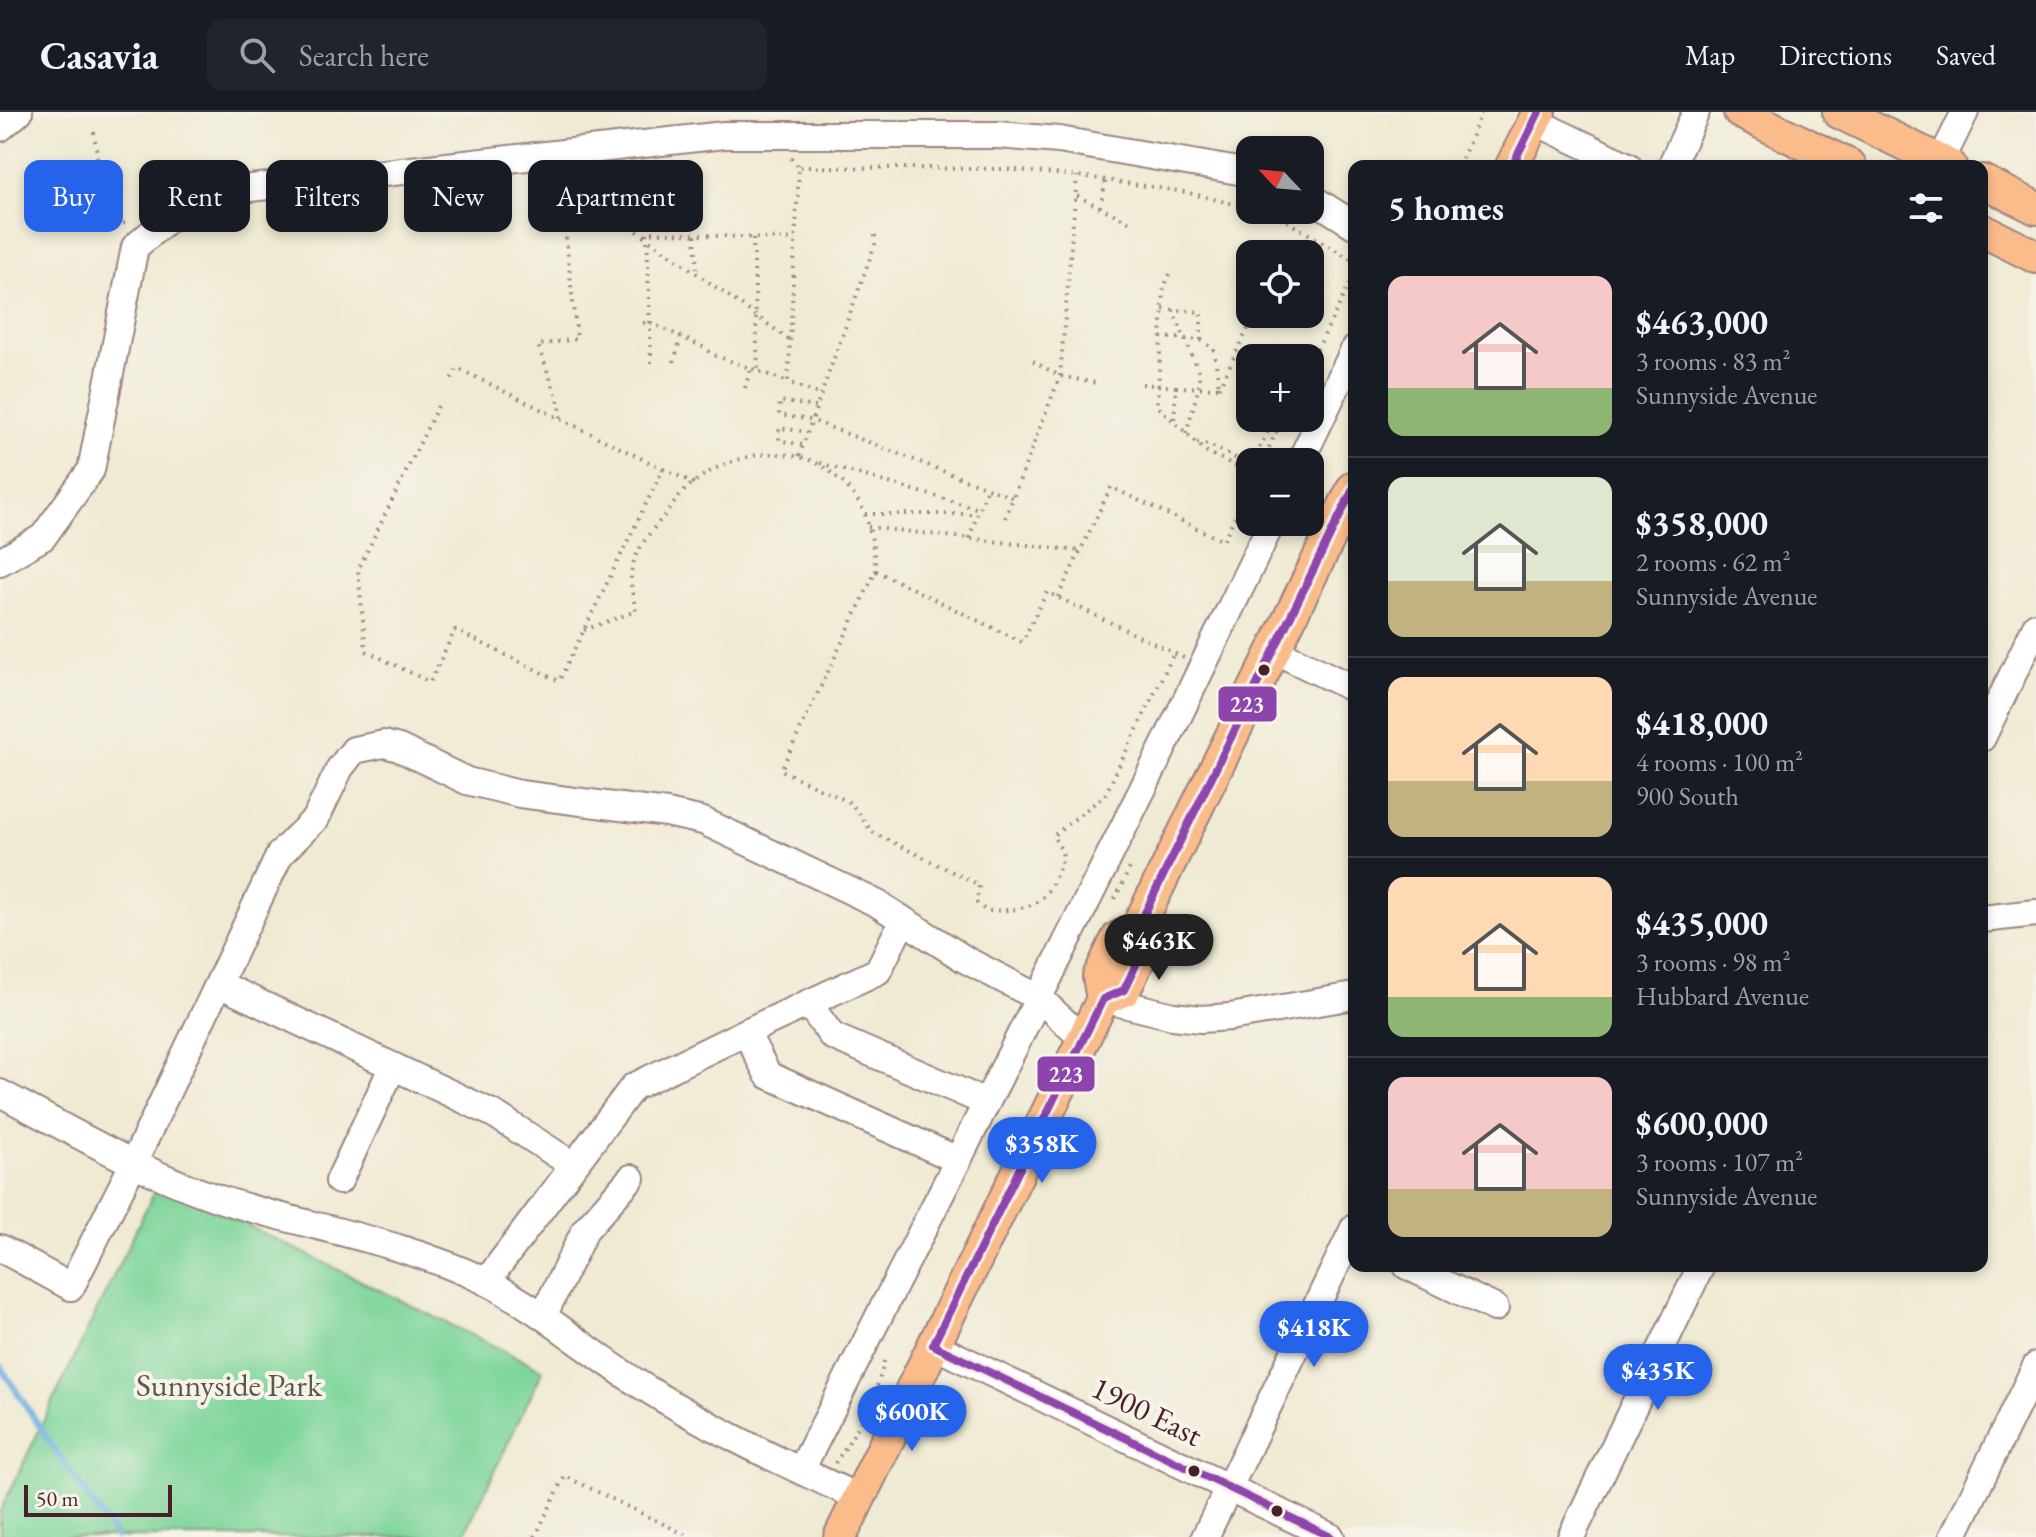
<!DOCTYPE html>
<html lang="en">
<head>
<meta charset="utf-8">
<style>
  body { margin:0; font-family:"EB Garamond",serif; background:#20242c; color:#f1f3f6; height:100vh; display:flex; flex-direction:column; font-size:30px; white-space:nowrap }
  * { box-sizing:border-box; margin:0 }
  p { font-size:26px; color:#9ea1a6 }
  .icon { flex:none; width:44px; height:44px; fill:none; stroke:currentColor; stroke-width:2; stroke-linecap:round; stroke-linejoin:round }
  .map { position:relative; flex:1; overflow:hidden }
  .details { position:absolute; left:1348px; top:48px; width:640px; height:1112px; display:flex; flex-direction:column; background:#171b24; border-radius:16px; box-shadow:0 4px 12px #0003 }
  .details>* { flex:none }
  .top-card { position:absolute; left:24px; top:48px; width:760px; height:72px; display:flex; gap:16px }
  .needle { width:52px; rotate:296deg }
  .fabs { position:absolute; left:1236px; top:24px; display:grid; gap:16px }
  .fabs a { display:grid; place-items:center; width:88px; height:88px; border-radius:16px; background:#171b24; box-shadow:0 4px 12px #0003; font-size:40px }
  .scale { position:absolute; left:24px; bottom:20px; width:148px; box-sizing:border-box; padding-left:8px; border:4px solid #4a1f2b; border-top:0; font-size:22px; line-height:28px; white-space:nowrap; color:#4a1f2b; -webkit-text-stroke:6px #f7f3e8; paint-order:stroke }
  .price { position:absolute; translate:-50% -68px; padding:0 18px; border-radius:28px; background:#2563eb; color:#fff; font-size:26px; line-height:52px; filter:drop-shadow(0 2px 4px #0008) }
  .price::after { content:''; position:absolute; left:50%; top:48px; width:24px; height:18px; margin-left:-12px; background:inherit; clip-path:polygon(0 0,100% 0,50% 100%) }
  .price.current { background:#222; color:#fff }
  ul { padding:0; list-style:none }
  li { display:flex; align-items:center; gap:24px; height:200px; padding:0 40px }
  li+li { border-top:2px solid #363941 }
  li span { display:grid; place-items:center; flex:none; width:224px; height:160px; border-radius:16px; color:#555 }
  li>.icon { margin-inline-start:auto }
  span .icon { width:96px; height:96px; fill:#fffc; stroke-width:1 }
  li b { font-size:34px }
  h2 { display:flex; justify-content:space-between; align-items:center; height:96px; padding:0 40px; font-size:34px }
  .chip { padding:0 28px; border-radius:16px; background:#171b24; box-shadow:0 4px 12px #0003; font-size:28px; line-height:72px }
  .chip.current { background:#2563eb; color:#fff }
  header { display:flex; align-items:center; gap:48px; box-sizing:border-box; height:112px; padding:0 40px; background:#171b24; border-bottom:2px solid #363941 }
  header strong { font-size:38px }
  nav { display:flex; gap:44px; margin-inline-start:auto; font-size:28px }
  .search { width:560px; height:72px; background:#20242c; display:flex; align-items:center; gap:20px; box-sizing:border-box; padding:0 28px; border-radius:16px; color:#9ea1a6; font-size:30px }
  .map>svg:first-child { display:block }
</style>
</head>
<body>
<header>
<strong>Casavia</strong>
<div class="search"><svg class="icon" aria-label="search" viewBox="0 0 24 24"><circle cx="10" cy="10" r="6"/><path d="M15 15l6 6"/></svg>Search here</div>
<nav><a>Map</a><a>Directions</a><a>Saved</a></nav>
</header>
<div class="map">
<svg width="2036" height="1425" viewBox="0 0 2036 1425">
  <rect width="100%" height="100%" fill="#f7f3e8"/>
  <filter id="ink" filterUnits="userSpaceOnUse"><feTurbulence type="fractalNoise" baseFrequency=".0125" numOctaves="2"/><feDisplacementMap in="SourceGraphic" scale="16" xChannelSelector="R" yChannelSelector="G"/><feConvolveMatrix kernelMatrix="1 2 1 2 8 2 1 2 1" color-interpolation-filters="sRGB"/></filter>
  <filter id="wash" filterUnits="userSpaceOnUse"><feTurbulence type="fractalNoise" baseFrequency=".006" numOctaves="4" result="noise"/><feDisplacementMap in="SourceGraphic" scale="32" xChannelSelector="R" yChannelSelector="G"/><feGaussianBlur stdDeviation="1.8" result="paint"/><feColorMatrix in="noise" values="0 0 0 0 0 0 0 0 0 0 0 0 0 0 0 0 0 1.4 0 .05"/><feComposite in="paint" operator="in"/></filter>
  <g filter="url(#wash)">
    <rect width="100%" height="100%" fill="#efead3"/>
    <path fill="#7dd59a" stroke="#647a62" stroke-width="2" d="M159,1070l384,188 -80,167h-463v-26z"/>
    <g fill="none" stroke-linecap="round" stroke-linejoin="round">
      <path stroke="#6eb0e3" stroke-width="6" d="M0,1254l55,84 61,87"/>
    </g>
  </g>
  <g filter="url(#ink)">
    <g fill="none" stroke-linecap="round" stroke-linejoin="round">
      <g stroke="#9c847f" stroke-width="30">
        <path id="minor" d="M1534,9l94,45
          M0,16l19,-16
          M1941,49l24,-49
          M1671,54l25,-54
          M1310,85l44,28
          M1300,350l54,-112
          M0,450l43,-25 48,-67 44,-223 62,-53 527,-59h274l61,5 191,33
          M1274,538l80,39
          M1982,626l54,-112
          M1982,807l54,-6
          M219,872l275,130 79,51
          M1103,887l70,17 28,3 29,-2 124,-21
          M808,891l24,33 153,66
          M0,981c74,39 149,84 229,109 85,26 174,40 254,78 56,28 104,71 156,104 69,44 146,80 221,114
          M958,1048l206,-414 108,-224
          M339,1069l54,-115
          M0,1136l71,39 63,-125 146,-308 36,-36 24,-50 14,-18 30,-6 15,4 68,33 53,13 147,19 36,8 175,83 88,56 73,38 43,40
          M1407,1154l88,42
          M486,1170l147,-195 113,-55
          M543,1204l42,-86 46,-52
          M933,1233l398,192
          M801,1358l157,-310 -190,-85 -22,-43 132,-61 25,-51
          M1205,1425l149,-309
          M1571,1425l130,-271
          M1953,1425l83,-171"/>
      </g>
      <g stroke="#9c847f" stroke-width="36">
        <path id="major" d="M1740,0l110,54
          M1839,0l111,54
          M1512,54l27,-54
          M1982,69l54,27
          M1982,118l54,27
          M1103,887l21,-9 20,-42 -6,-21
          M840,1425l263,-538 -4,-22 19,-39 20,-11 216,-440"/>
      </g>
      <path stroke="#9c847f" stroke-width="4" stroke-dasharray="2 6" stroke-linecap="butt" d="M94,20l12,94 20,-3
        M791,46l8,9 -11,215 33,13
        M1459,54l23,-54
        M800,55l205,2 82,8 98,15 65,16
        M559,62l18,165 -39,6 22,61 1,13
        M1077,84l55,27
        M1100,95l6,-27
        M1257,98l31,12 66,39
        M637,119l153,109
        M695,123l2,39
        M753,126l5,133
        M1170,162l-6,13 -7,119 50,46 43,21
        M1173,198l26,63v14l-13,46
        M643,211l6,-1 54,25 11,8 74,27
        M1161,225l40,3v-28l-38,-3
        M1201,228l13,9 5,38
        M1033,249l27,15 36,7
        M674,250l7,-26
        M651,251l-4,-131 149,8
        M1310,252l44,-89
        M1142,272l34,3 -2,35
        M1176,275l43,1
        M745,276l6,-20
        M1219,276l36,-74
        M438,294l-80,164 8,81 64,31 25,-52 104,51 104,-212 -206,-101 -8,16
        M816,295l-36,-6 -1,14 32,5 202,78
        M1197,331l12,2 41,20
        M802,333l-23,-5v-12l28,4
        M799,344l76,-212v-13
        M1252,350l23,-44
        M1262,350l21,-44
        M820,351l159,46
        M663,357l31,14
        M865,402h112
        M1005,406l55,-142 17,-200
        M868,415l212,24
        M969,426l18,-50
        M876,459l146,71 25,-50 137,66
        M1058,485l53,-110 112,54 27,-55
        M584,518l52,-19c-2,-11 -6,-25 -5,-36 2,-23 18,-41 32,-58 8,-9 15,-21 24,-29 37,-33 98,-48 141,-18 16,12 31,28 38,47 6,18 8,36 10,54l-95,199 70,33 21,29 107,53 -2,18 9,8c48,-1 61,-5 77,-54l-1,-6 -9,-15 52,-41 69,-142
        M1115,787l15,-31
        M835,1351c23,-34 43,-67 50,-107
        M535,1425l30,-61 125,61"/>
      <use href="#minor" stroke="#fff" stroke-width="26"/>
      <use href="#major" stroke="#fabc8b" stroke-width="32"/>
      <g stroke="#f7f3e8" stroke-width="14">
        <path id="bus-1" d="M1512,54l27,-54
          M933,1233l170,-346 21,-9 20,-42 -6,-21 216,-440
          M933,1233l398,192"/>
      </g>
      <use href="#bus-1" stroke="#8e44ad" stroke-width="8"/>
    </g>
  </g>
  <g fill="#4a1f2b" stroke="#f7f3e8" stroke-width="3">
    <circle cx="1264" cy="558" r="7"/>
    <circle cx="1194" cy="1359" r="7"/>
    <circle cx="1277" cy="1399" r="7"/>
  </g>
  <g text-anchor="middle" stroke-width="8" stroke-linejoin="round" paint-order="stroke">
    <g font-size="32" fill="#59564c" stroke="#f7f3e8">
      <text x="229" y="1284">Sunnyside Park</text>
    </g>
    <g font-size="32" fill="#4a1f2b" stroke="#f7f3e8">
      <text transform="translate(1147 1299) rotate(26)" y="11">1900 East</text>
    </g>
  </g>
  <g stroke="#f7f3e8" stroke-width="3">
    <rect x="1217" y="573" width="61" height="38" rx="8" fill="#8e44ad"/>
    <rect x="1036" y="943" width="60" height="38" rx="8" fill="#8e44ad"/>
  </g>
  <g font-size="22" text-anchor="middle" font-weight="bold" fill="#fff">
    <text x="1247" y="600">223</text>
    <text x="1066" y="970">223</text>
  </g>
</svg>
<div class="fabs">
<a><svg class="needle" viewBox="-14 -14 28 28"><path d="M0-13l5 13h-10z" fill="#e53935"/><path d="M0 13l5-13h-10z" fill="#9ea1a6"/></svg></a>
<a><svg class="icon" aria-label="locate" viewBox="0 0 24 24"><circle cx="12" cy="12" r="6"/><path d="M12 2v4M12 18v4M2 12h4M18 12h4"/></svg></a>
<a>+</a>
<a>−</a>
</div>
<div class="scale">50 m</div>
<b class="price current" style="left:1159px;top:870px">$463K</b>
<b class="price" style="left:1042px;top:1073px">$358K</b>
<b class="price" style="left:1314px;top:1257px">$418K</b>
<b class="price" style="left:1658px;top:1300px">$435K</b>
<b class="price" style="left:912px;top:1341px">$600K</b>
<div class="top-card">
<a class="chip current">Buy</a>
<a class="chip">Rent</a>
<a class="chip">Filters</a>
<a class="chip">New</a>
<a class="chip">Apartment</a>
</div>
<section class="details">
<h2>5 homes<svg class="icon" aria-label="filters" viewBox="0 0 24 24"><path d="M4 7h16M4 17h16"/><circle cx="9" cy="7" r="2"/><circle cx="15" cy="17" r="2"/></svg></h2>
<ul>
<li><span style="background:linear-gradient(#f6c9c9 70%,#8fb573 0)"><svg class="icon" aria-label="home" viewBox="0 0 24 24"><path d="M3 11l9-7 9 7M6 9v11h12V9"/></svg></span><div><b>$463,000</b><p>3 rooms · 83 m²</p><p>Sunnyside Avenue</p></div></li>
<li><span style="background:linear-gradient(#dfe7d0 65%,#c2b280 0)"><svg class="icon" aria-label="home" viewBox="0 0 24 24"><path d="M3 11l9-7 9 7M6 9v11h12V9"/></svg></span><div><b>$358,000</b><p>2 rooms · 62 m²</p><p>Sunnyside Avenue</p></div></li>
<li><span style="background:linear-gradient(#ffd9b3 65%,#c2b280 0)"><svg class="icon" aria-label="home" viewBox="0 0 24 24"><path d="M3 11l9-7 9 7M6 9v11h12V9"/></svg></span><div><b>$418,000</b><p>4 rooms · 100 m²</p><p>900 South</p></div></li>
<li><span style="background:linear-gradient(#ffd9b3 75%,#8fb573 0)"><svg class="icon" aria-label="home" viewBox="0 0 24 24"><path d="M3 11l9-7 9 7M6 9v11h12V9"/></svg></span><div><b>$435,000</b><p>3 rooms · 98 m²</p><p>Hubbard Avenue</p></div></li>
<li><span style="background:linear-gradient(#f6c9c9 70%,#c2b280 0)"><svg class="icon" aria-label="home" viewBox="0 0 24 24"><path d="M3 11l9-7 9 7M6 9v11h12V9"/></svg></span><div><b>$600,000</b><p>3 rooms · 107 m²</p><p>Sunnyside Avenue</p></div></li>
</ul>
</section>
</div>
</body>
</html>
